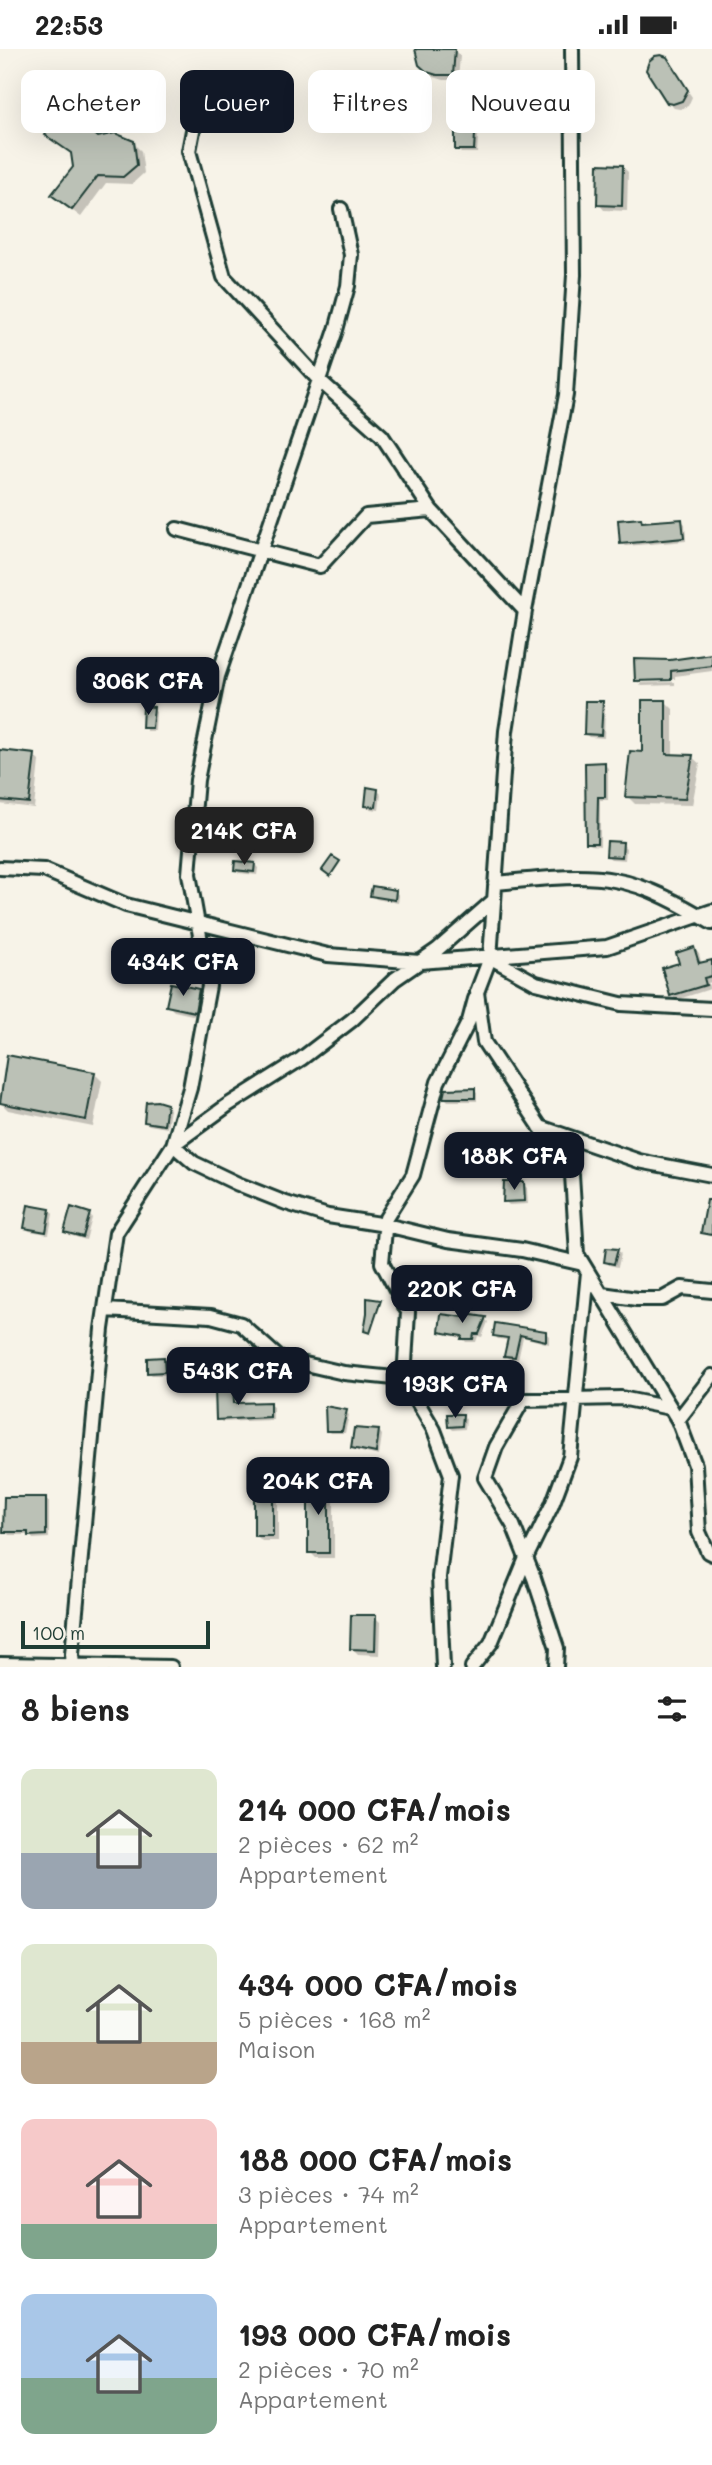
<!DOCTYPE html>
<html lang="fr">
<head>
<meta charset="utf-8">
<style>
  body { margin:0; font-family:Mali,sans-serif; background:#f6f6f6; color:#222; height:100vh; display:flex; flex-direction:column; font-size:26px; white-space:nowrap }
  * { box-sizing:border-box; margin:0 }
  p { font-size:23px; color:#767676 }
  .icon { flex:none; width:38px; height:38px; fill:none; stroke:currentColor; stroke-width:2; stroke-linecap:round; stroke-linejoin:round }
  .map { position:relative; height:1618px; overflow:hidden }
  .side { display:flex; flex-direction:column; background:#fff; flex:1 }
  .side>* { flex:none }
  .hud { position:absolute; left:21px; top:21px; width:670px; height:63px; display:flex; gap:14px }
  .scale { position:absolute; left:21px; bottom:18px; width:189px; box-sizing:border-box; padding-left:7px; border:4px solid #1f3d34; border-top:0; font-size:19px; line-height:24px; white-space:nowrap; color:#1f3d34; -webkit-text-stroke:5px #f7f3e8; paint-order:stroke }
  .price { position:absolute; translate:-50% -60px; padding:0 16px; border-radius:14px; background:#111827; color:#fff; font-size:23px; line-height:46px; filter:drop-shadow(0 2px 4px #0008) }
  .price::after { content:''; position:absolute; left:50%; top:42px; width:21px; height:16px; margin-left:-10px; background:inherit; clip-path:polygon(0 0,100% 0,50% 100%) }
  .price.on { background:#222; color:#fff }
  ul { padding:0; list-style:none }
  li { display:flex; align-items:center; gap:21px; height:175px; padding:0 21px }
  li span { display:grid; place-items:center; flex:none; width:196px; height:140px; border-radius:14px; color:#555 }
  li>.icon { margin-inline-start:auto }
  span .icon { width:84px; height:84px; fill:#fffc; stroke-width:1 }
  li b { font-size:30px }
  h2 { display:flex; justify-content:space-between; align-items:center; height:84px; padding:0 21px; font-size:30px }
  .tag { padding:0 24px; border-radius:14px; background:#fff; box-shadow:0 7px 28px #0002; font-size:24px; line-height:63px }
  .tag.on { background:#111827; color:#fff }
  .status { display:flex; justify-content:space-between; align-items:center; height:49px; padding:0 35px; background:#fff; direction:ltr }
  .status svg { height:19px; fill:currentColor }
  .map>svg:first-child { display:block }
</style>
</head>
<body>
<div class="status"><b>22:53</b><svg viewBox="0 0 49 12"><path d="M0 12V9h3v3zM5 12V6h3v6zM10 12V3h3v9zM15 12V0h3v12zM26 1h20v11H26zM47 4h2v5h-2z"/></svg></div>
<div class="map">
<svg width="712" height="1618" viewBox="0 0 712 1618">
  <rect width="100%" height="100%" fill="#f7f3e8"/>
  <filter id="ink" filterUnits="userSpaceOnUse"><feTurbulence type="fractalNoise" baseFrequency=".0143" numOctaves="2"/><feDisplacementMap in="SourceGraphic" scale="14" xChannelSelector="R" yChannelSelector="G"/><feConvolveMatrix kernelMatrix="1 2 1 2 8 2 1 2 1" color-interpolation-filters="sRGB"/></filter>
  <g filter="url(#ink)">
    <path fill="#0003" d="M417,0h36l7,7 -2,24h-14l-10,-3 -13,-13z
      M666,10l26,38 -4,9 -8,3 -6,-1 -6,-6z
      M475,72l4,3 -2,29h-16l-4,-4z
      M47,86l86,8 8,8 3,22 -12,11 -26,-1 -25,34 -20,-15 13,-35 -1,-12z
      M622,117l6,6 -1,39 -23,-1 -5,-6z
      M641,471l4,4 37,-3 3,3 1,17 -60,5 -4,-3z
      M712,607v15l-37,5v3l-36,1v3l-2,-2 33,-20z
      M675,633v3l-33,1 -3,-3z
      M666,653l7,7v47l19,1 8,7 -8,41 -57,-1 -8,-8z
      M602,654l3,4 -1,31 -15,-1 -4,-3z
      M153,660l3,3 -1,19h-8l-3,-4z
      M0,703l34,4 5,5 -5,47 -34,-4z
      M604,715l4,4v32h-8v46l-9,-1 -3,-3z
      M377,741l4,4 -2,16 -9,-1 -4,-3z
      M622,795l4,4 -1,12 -14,-1 -4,-3z
      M254,815l4,4 -1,7 -18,-2 -3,-3z
      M396,843l3,4 -1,7 -22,-4 -4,-4z
      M694,900l5,5 3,11 10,-3v20l-4,1 2,6 -34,11 -4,-5 10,-31z
      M199,942l5,6 -3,20 -27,-6 -6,-6z
      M9,1008l85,16 8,8 -9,46 -85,-17 -8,-8z
      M474,1041l3,3v8h-29l-3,-3z
      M166,1056l4,4 -3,19 -18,-3 -3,-3z
      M523,1135l4,4 1,16 -19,1 -4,-4z
      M50,1161l3,4 -4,20 -20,-3 -3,-4z
      M89,1165l3,4 -6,22 -17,-5 -3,-3z
      M617,1201l4,4 -3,13 -9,-2 -3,-4z
      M424,1236l4,4 -3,14 -9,-2 -4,-4z
      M380,1253l-9,31 -4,-1z
      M485,1270l3,3 -6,15 -4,-1 -2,6h-10l-4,-4 -17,-4 -4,-3z
      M546,1284l3,3v8l-26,-7 -5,23 -9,-1 -3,-3 3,-16 -11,-1 -3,-3z
      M164,1310l3,4 1,12h-16l-4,-3z
      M218,1322l4,4v15h11l3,3 1,12 32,-1 4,3v13l-51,2 -4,-3 -1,-32h-11l-3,-3z
      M346,1363l3,3 -4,18h-14l-3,-3z
      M462,1367l4,3 -1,10 -12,1 -4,-4z
      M379,1382l3,4 -3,21 -22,-5 -4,-4z
      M272,1423l6,5v64h-16l-6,-6z
      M328,1434l6,6v69h-18l-6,-6z
      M45,1450l4,3v36l-16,1 -3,-4h-21l-4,-4z
      M375,1568l6,6 -1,32 -22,-1 -6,-6z"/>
    <path fill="#bbc1b6" stroke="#1f3d34" stroke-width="2" d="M415,0h40l-2,26h-16l-10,-3 -8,-7z
      M661,6l6,2 21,33 -6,11 -9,3 -6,-1 -21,-33 3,-9 6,-5z
      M58,67l23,17 8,-4 9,8 17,-4 19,8 3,24 -14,12 -25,-1 -26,34 -21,-15 22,-28 -2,-14 -26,-18z
      M476,70l-2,31h-19v-30z
      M598,115l25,1 -1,41 -25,-1z
      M641,469l1,4 40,-3 2,19 -64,6 -2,-24z
      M712,605v12l-41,5v9l-36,1 -1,-22 36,1z
      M642,651h24v54l27,1 -8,44 -60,-2 5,-46 12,1z
      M585,652h18l-2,34 -17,-1z
      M143,657l11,1 -2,21h-10z
      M0,701l35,4 -6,49 -29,-3z
      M605,713v35h-7l-1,46h-11l-1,-80z
      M367,738l11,2 -2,18 -11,-1z
      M607,792l16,1 -1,15 -16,-1z
      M332,807l8,5 -10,15 -8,-6z
      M235,812l20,2 -1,9 -20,-2z
      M372,837l24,4 -1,10 -25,-4z
      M694,898l5,16 13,-3v16l-8,2 2,7 -36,11 -8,-28 17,-5 -3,-10z
      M171,934l28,6 -4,23 -29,-6z
      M7,1006l88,17 -9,48 -86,-17z
      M475,1039v10h-32l2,-9z
      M157,1052l10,3 -3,21 -20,-3 2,-20z
      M504,1133h20l1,19 -22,1z
      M707,1151h5v35l-11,-2z
      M28,1156l22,4 -4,23 -22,-4z
      M71,1158l19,6 -7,24 -19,-5z
      M606,1199l12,1 -4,15 -10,-2z
      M417,1233l8,1 -3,18 -11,-3 -5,-8 1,-7z
      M367,1249l14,2 -11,33 -6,-2 3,-18z
      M441,1265l24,3v-3l21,3 -7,17h-5l-1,5h-12l1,-3 -23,-4z
      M495,1274l51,8v10l-26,-6 -5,22 -11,-1 4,-18 -15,-2z
      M164,1308l1,15 -18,1v-15z
      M219,1320v15l-18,1v-15z
      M215,1339h18l1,15 36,-1v15l-54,3z
      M325,1357l22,4 -5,21h-16z
      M447,1365h16l-1,12 -14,1z
      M354,1379l25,2 -3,23 -25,-5z
      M254,1421h19v66h-19z
      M308,1432h21v72h-21z
      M4,1448h42v38l-18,1v-4h-25z
      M351,1566h25l-1,35 -25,-1z"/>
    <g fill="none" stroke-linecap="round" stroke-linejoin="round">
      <g stroke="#1f3d34" stroke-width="18">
        <path id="minor" d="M572,0l2,226 -8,120 -41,216 -19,120 -16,227 -13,34 7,50 88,133 5,79 101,166 17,45 4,67 9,20 4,2
          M200,45l-11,57 35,126 94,102 64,57 49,74 94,101
          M177,480l143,37 46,-50 65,-6
          M0,819l44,2 82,35 202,50 92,7 187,-15 105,-36
          M495,834c36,-3 83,-10 119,-3 35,6 68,25 98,43
          M494,851l-57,50 -42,29 -43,41 -51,39 -73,46 -55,40 21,18 44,21 48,19 42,13 58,9 62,15 74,10 61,14
          M491,909l45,25 85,21 91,5
          M540,1078l99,34 73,14
          M602,1245l35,5h25l20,-11 30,3
          M105,1261l106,6 30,8 38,34 65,15 60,6h56l63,21 98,-2 49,10
          M523,1351l-27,47 -11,31 28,47 21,53 23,70 -1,19
          M678,1371l34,-44
          M0,1615l171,3
          M73,1618l-1,-13 30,-325 14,-96 57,-88 17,-57 19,-102 -20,-112 8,-94 21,-104 118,-346 12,-44 3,-31 -10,-46
          M443,1618l-4,-90 12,-102 -17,-45 -30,-51 4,-67 -26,-49 4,-45 27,-43 25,-93 31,-61 6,-22
          M472,1618l19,-24 35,-85 26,-53 18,-48 18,-185"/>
      </g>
      <use href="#minor" stroke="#f7f3e8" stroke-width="12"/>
    </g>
  </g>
</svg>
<div class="scale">100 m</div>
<b class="price" style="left:148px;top:668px">306K CFA</b>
<b class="price on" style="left:244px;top:818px">214K CFA</b>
<b class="price" style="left:183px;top:949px">434K CFA</b>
<b class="price" style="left:514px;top:1143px">188K CFA</b>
<b class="price" style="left:462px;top:1276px">220K CFA</b>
<b class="price" style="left:238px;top:1358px">543K CFA</b>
<b class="price" style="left:455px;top:1371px">193K CFA</b>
<b class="price" style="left:318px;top:1468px">204K CFA</b>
<div class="hud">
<a class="tag">Acheter</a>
<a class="tag on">Louer</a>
<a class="tag">Filtres</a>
<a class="tag">Nouveau</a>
</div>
</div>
<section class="side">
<h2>8 biens<svg class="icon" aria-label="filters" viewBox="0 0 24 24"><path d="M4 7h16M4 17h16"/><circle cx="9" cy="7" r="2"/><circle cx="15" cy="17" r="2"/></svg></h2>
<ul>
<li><span style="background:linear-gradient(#dfe7d0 60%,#9aa5b1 0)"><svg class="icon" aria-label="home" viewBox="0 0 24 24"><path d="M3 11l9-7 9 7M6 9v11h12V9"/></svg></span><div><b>214 000 CFA/mois</b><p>2 pièces · 62 m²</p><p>Appartement</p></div></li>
<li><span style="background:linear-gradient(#dfe7d0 70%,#b9a48a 0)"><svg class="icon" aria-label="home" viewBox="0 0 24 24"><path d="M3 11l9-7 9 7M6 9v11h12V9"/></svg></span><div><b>434 000 CFA/mois</b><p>5 pièces · 168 m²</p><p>Maison</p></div></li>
<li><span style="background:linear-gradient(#f6c9c9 75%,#7fa58c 0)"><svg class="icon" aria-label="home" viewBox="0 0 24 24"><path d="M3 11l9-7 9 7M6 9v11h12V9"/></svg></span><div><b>188 000 CFA/mois</b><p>3 pièces · 74 m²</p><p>Appartement</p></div></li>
<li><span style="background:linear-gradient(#a9c7e8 60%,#7fa58c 0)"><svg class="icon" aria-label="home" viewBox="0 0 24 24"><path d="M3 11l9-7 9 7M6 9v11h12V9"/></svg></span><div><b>193 000 CFA/mois</b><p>2 pièces · 70 m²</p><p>Appartement</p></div></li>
</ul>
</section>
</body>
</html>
